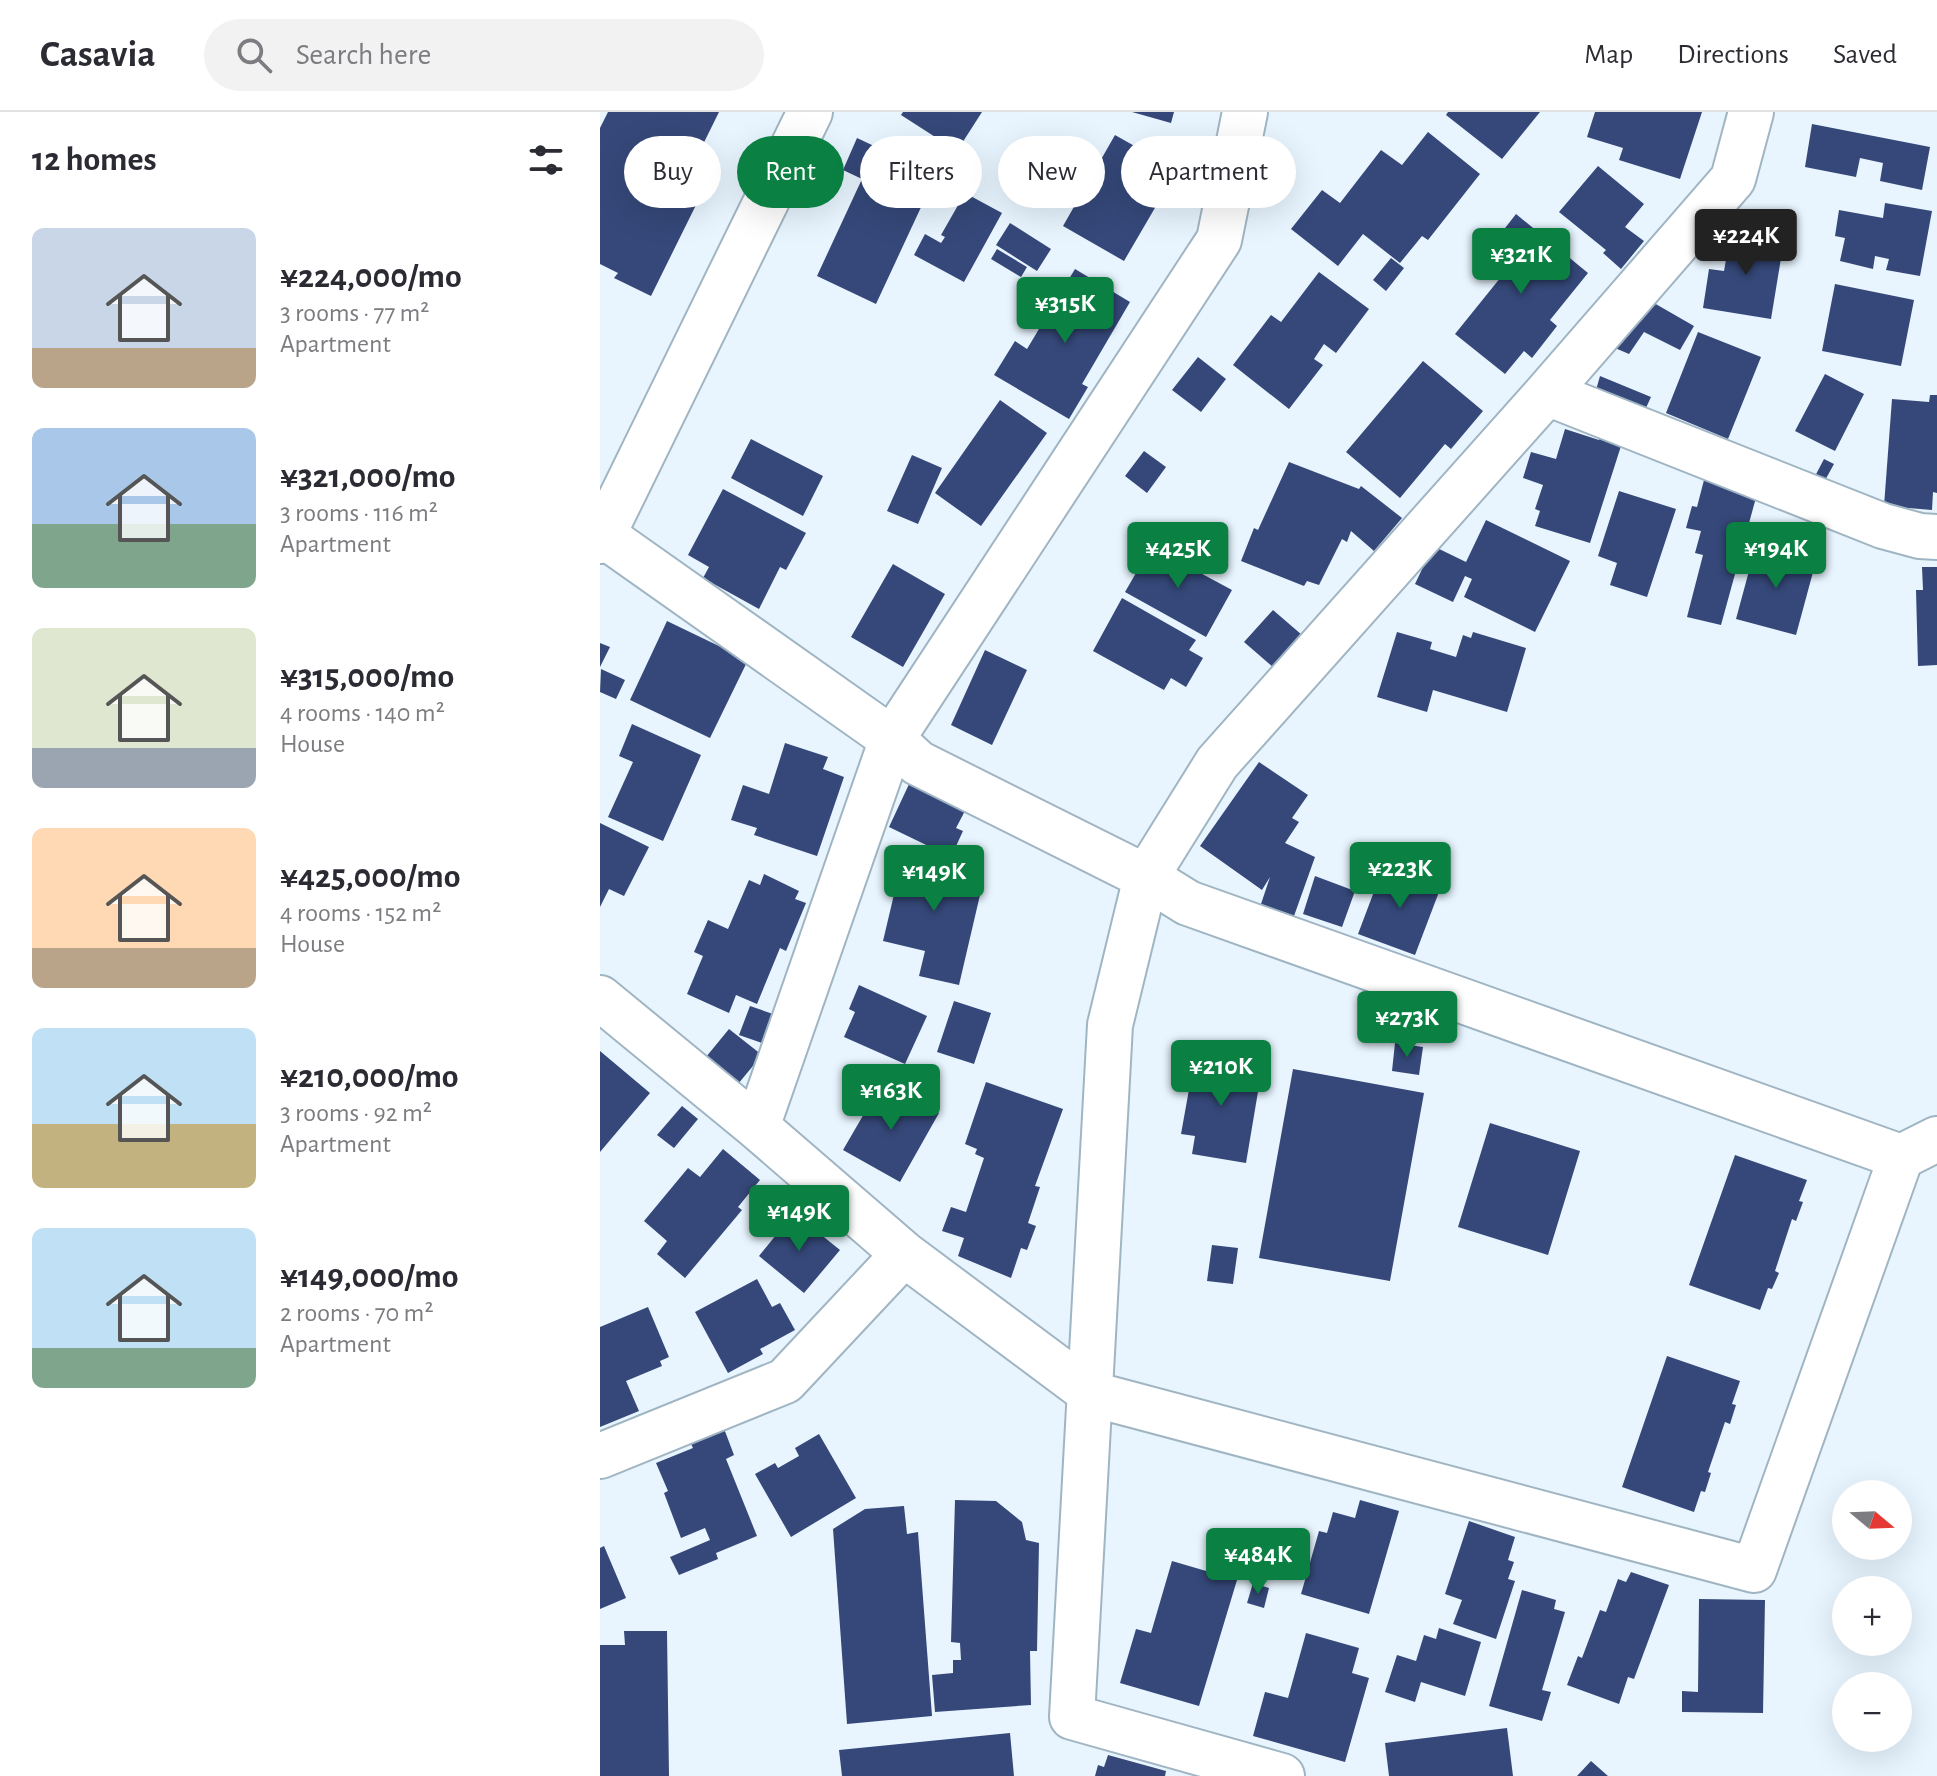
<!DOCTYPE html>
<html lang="en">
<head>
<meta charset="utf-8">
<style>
  body { margin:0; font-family:"Alegreya Sans",sans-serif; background:#f2f2f3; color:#2b2b33; height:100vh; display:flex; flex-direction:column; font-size:30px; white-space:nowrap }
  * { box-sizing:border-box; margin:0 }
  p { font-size:26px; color:#7c7c81 }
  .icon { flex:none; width:44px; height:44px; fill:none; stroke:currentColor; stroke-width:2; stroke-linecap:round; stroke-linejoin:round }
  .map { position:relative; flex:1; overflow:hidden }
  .details { display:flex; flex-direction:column; background:#fff; width:600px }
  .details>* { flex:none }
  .banner { position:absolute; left:24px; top:24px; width:760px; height:72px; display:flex; gap:16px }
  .needle { width:52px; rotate:109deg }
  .tools { position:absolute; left:1232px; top:1368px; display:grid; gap:16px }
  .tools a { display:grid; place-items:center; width:80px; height:80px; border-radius:50%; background:#fff; box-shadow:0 8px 32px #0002; font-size:40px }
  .price { position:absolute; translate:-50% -68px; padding:0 18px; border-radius:8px; background:#0b8043; color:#fff; font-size:26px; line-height:52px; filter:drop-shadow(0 2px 4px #0008) }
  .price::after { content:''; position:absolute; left:50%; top:48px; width:24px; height:18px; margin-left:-12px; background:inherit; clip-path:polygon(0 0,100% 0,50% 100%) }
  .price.on { background:#222; color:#fff }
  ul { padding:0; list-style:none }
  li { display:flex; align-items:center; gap:24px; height:200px; padding:0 32px }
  li span { display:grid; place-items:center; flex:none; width:224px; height:160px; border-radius:12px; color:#555 }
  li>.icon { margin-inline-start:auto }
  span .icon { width:96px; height:96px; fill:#fffc; stroke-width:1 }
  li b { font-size:34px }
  h2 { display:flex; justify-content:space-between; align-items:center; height:96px; padding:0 32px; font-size:34px }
  .chip { padding:0 28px; border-radius:36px; background:#fff; box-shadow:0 8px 32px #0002; font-size:28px; line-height:72px }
  .chip.on { background:#0b8043; color:#fff }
  header { display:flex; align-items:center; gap:48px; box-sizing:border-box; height:112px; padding:0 40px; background:#fff; border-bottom:2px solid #e1e1e2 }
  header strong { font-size:38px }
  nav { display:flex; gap:44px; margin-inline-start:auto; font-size:28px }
  .search { width:560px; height:72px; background:#f2f2f3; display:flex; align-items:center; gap:20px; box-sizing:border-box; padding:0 28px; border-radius:44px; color:#7c7c81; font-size:30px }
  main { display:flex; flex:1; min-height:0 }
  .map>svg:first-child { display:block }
</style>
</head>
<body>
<header>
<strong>Casavia</strong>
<div class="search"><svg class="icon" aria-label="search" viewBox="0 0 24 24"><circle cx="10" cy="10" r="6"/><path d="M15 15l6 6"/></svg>Search here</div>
<nav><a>Map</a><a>Directions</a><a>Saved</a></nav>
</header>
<main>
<section class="details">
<h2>12 homes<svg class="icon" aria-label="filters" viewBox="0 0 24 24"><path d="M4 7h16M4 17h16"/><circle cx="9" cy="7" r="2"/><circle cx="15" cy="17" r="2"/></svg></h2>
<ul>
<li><span style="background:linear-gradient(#c9d6e8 75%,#b9a48a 0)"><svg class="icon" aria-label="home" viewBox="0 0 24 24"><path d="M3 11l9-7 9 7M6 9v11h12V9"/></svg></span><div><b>¥224,000/mo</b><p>3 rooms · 77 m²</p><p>Apartment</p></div></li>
<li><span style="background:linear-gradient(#a9c7e8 60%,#7fa58c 0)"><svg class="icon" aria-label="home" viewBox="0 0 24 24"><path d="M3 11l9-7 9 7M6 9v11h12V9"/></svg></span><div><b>¥321,000/mo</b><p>3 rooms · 116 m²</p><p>Apartment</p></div></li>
<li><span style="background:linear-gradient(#dfe7d0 75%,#9aa5b1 0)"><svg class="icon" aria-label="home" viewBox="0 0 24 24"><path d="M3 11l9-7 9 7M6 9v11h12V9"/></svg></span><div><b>¥315,000/mo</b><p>4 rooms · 140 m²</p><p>House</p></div></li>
<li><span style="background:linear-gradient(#ffd9b3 75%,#b9a48a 0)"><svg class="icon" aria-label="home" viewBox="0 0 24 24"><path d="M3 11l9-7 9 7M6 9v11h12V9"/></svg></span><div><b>¥425,000/mo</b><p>4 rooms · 152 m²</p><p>House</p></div></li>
<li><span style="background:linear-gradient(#bfe0f5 60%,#c2b280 0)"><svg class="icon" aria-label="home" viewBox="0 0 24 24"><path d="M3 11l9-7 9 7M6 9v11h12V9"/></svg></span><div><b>¥210,000/mo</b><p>3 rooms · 92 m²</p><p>Apartment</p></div></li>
<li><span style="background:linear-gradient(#bfe0f5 75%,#7fa58c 0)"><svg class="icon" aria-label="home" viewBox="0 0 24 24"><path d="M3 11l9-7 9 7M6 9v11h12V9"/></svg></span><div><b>¥149,000/mo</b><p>2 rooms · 70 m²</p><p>Apartment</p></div></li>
</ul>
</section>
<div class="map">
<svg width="1337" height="1664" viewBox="0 0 1337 1664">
  <rect width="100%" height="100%" fill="#e8f5fe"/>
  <path fill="#354879" d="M8,0h111l-42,85 19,8 -45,91 -37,-18 4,-5 -18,-9v-136z
    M303,0h79l-25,39 -56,-36z
    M532,0h42l-3,11z
    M848,0h92l-38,47 -56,-44z
    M995,0h107l-22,67 -61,-19 4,-12 -36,-11z
    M1212,12l118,23 -8,43 -42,-9 3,-18 -23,-5 -4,19 -51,-10z
    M828,20l52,42 -52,66 -6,-4 -22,27 -37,-29 -25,32 -47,-37 31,-39 18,13 41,-53 21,15z
    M515,23l62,35 -53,91 -61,-35z
    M257,26l79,37 -60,129 -59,-28 45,-97 -19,-9z
    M998,54l46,38 -19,23 19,14 -23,28 -18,-16 3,-3 -47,-38z
    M365,81l37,20 -38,69 -50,-27 11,-21 16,9 4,-6 -4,-2z
    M1285,91l47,8 -12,65 -34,-6 3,-11 -14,-3 -2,13 -33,-8 5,-23 -10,-2 4,-26 44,8z
    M916,102l72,59 -38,47 7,6 -25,32 -8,-7 -19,23 -50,-40 50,-62 -21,-17z
    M410,111l41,26 -14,22 -41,-26z
    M1131,120l53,8 -13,79 -68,-11 6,-39 15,2z
    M397,137l30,18 -6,10 -30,-18z
    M791,146l13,10 -18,23 -13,-11z
    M475,157l55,33 -48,82 6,3 -19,32 -75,-44 21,-34 12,8z
    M719,160l50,37 -33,44 -12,-9 -10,15 9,6 -34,44 -56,-44 38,-50 10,7z
    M1235,172l79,16 -13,66 -79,-15z
    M1047,187l47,27 -14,24 -36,-18 -15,22 -21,-9z
    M1098,220l63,25 -33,82 -62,-26z
    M598,245l28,22 -25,33 -29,-22z
    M823,249l60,50 -32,38 -6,-5 -45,54 -54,-46z
    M1225,262l39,20 -29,57 -40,-20z
    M1000,264l51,21 -6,13 -49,-20z
    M1330,283h7v98l-4,-1 -1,18 -48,-4 8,-107 37,3z
    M400,288l47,33 -66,93 -46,-33z
    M965,317l34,11 2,-10 20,7 -3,8 3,1 -31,97 -55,-17 5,-15 -5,-2 8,-24 -20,-7 8,-26 25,7z
    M151,327l72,37 -20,40 -72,-38z
    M544,339l22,16 -19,26 -22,-17z
    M312,343l30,13 -24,56 -31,-13z
    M1224,347l10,5 -11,20 -10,-4z
    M689,350l70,27 2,-3 41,32 -28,33 -23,-20 -4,11 -5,-3 -23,46 -12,-4 -3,5 -63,-25 13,-33 4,2z
    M1104,368l53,14 -36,131 -34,-8 16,-62 -8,-2 6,-22 -15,-3 6,-22 5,1z
    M123,377l83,44 -20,37 -6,-3 -21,42 -56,-31 6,-11 -21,-12z
    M1019,379l57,18 -29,88 -37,-12 7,-22 -19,-7z
    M886,408l84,41 -35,71 -71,-35 8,-18 -7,-3 -12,26 -38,-18 18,-38 33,16z
    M555,428l29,15 -4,7 52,28 -26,47 -81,-45z
    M1156,433l60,16 -20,74 -60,-16z
    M293,452l52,30 -42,73 -52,-30z
    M1322,455h15v98l-19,1 -2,-76h7z
    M522,486l74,42 -7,10 14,8 -17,29 -15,-9 -7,12 -71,-39z
    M673,498l29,25 -29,32 -29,-25z
    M67,509l81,39 -38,78 -80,-38z
    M797,520l35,10 -2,7 26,8 7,-22 8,3 2,-6 53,16 -19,64 -74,-22 -6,22 -50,-15z
    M0,531l10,4 -10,20z
    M385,538l42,20 -35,75 -41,-20z
    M1,557l24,11 -9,19 -16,-7z
    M32,612l69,31 -38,86 -55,-24 25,-55 -14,-6z
    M185,631l43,14 -5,12 21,8 -27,79 -63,-21 3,-7 -26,-8 12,-35 26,9z
    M659,650l49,33 -16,23 7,4 -14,21 30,14 -21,59 -33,-12 9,-27 -8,13 -62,-44z
    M310,670l56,27 -10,19 7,3 -12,26 -62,-30z
    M0,711l49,24 -25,49 -15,-7 -9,18z
    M305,736l71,17 -6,28 10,2 -21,90 -40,-9 6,-25 -42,-10z
    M793,754l49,18 -27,71 -57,-21 23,-61 9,4z
    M164,762l35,17 -4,8 11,4 -20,48 -6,-3 -23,56 -21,-9 -7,18 -42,-19 16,-38 -9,-4 14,-32 20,9 21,-49 11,5z
    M715,764l40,15 -13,36 -39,-13z
    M259,873l68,31 -22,48 -61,-27 11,-25 -6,-3z
    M354,889l37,12 -17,51 -37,-12z
    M150,894l23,8 -11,29 -23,-8z
    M129,917l33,26 -24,29 -32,-27z
    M795,931l28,4 -4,28 -27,-4z
    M0,939l50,42 -50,59z
    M595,944l67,12 -16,95 -54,-9 3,-18 -14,-2z
    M693,957l131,24 -34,188 -131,-23z
    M283,969l56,32 -39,69 -57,-32z
    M386,970l77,27 -28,77 5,1 -12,36 8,3 -9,24 -6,-2 -10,30 -53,-22 6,-18 -22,-7 9,-24 15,5 18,-54 -9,-4 2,-5 -12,-5z
    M82,994l16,13 -24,29 -17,-13z
    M890,1011l90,28 -32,104 -90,-28z
    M123,1037l37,31 -22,27 4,3 -57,68 -28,-24 10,-13 -23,-20 44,-53 12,9z
    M1135,1043l72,25 -8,21 4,1 -7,19 -4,-2 -17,52 4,2 -7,16 -4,-1 -8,22 -71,-25z
    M194,1101l46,37 -36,43 -45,-37z
    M612,1133l26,3 -5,36 -26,-3z
    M157,1167l15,28 8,-4 15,27 -35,19 3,5 -35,19 -33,-61z
    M48,1195l21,50 -9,4 2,5 -36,15 13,30 -39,16v-100z
    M1067,1244l73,25 -8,23 4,1 -6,19 -5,-2 -17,50 3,1 -6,19 -4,-1 -7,21 -72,-25z
    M123,1314l11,29 -8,4 31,77 -41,17 2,6 -39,16 -9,-18 40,-17 -5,-12 -24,10 -17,-45 4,-2 -12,-28 37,-15 -4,-8z
    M219,1322l37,64 -65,39 -36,-63 20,-11 3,5 21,-12 -4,-8z
    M355,1388l41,1 26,21 4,18 13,3 -2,108h-7l1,54 -96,7 -3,-37 21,-2v-13h8l-1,-17 -9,-1z
    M760,1388l39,11 -30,103 -68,-20 18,-63 8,2 6,-21 22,6z
    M304,1394l3,28 11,-2 14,184 -85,8 -14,-195 32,-20z
    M869,1409l46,16 -7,23 6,2 -6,17 7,2 -19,58 -43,-15 9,-24 -17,-6z
    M4,1434l22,52 -26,11v-61z
    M572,1449l65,19 -38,126 -79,-23 16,-54 15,4z
    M1031,1460l38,13 -35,94 -6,-2 -9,27 -52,-19 11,-29 4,2 18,-48 6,2 12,-33 8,3z
    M653,1471l16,5 -5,20 -17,-5z
    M922,1478l34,10 -2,9 11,3 -23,78 9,2 -9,29 -53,-15z
    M1099,1487l66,1 -2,113 -81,-1v-21l16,1z
    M839,1516l42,14 -16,54 -44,-14 -6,20 -30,-10 12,-37 19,6 8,-26 12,4z
    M24,1519h43l2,145h-69v-131h25z
    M706,1521l53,15 -7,25 17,5 -24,84 -92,-26 12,-44 23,6z
    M907,1616l6,48h-124l-4,-33z
    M410,1621l4,43h-172l-3,-26z
    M508,1643l58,16 -1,5h-70l3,-11 6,2z
    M991,1649l17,15h-31z"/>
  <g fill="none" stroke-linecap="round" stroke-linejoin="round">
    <g stroke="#a0b5c3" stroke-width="48">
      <path id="minor" d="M947,281l336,133 37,10 17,1
        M3,423l289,204 26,24 228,114 42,26 713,254
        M0,429l210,-429
        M0,886l157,129 147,127 188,140 662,176 147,-413 36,-18
        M157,1015l135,-388 327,-499 26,-128
        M0,1344l185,-75 119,-127
        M682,1664l-210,-59 38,-692 36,-148 71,-114 330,-370 186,-214 18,-67"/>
    </g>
    <use href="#minor" stroke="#fff" stroke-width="44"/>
  </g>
</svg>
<div class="tools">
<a><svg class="needle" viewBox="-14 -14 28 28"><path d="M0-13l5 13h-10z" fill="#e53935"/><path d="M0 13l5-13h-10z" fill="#7c7c81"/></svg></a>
<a>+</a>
<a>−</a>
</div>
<b class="price on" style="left:1146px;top:165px">¥224K</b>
<b class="price" style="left:921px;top:184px">¥321K</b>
<b class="price" style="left:465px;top:233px">¥315K</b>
<b class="price" style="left:578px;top:478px">¥425K</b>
<b class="price" style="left:1176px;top:478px">¥194K</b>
<b class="price" style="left:800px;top:798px">¥223K</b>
<b class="price" style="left:334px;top:801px">¥149K</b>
<b class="price" style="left:807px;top:947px">¥273K</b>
<b class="price" style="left:621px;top:996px">¥210K</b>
<b class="price" style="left:291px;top:1020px">¥163K</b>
<b class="price" style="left:199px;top:1141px">¥149K</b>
<b class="price" style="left:658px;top:1484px">¥484K</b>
<div class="banner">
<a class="chip">Buy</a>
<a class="chip on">Rent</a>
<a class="chip">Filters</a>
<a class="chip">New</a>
<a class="chip">Apartment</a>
</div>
</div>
</main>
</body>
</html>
